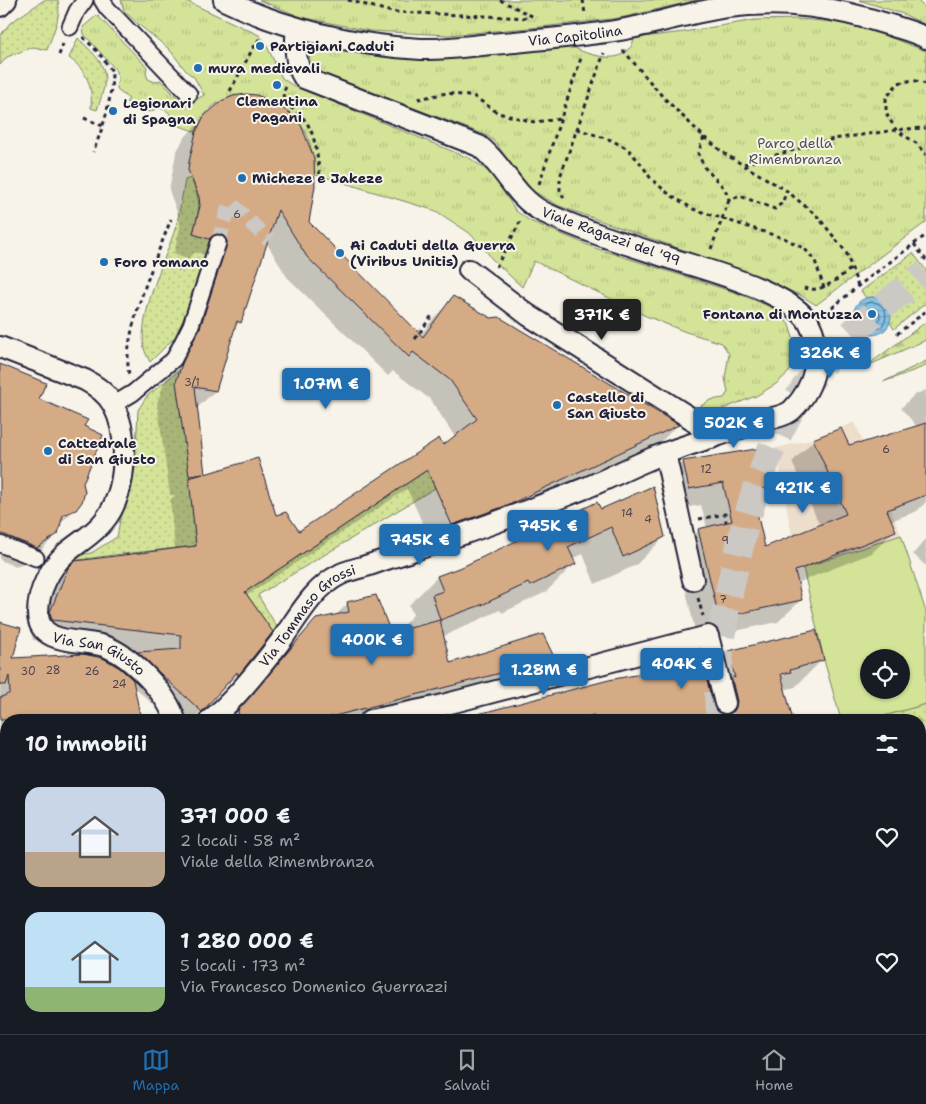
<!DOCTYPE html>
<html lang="it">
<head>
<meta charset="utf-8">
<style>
  body { margin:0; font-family:"Shantell Sans",sans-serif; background:#242831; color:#f1f3f6; height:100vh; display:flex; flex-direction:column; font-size:19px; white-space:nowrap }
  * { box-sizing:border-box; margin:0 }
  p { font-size:16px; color:#9ea1a6 }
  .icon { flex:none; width:28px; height:28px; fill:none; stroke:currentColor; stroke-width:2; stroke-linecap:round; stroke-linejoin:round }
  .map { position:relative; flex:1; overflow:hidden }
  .panel { position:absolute; left:0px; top:714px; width:926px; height:321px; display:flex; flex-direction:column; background:#171b24; border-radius:20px 20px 0 0; box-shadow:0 1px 4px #0004 }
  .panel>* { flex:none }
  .controls { position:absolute; left:860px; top:649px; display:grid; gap:10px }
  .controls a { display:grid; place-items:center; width:50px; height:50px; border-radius:50%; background:#171b24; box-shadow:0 1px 4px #0004; font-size:25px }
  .price { position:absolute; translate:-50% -42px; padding:0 11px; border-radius:5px; background:#1f6fb2; color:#fff; font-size:16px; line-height:32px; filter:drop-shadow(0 1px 2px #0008) }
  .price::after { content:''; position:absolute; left:50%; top:30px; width:15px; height:11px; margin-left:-8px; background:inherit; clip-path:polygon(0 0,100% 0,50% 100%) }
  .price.selected { background:#222; color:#fff }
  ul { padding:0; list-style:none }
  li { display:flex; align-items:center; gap:15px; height:125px; padding:0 25px }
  li span { display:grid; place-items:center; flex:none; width:140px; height:100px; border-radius:15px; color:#555 }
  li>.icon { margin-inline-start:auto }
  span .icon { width:60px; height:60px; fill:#fffc; stroke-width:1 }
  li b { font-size:21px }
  h2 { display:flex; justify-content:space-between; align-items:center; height:60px; padding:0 25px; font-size:21px }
  .dock { display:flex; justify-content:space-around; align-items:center; height:70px; border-top:1px solid #363941; background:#171b24; font-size:14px; color:#9ea1a6 }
  .dock a { display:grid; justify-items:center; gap:2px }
  .dock .selected { color:#1f6fb2 }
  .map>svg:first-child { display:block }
</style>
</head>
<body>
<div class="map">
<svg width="926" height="1034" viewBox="0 0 926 1034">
  <defs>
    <pattern id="grass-dots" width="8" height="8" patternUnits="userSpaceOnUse" patternTransform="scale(1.25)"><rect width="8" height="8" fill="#d3e397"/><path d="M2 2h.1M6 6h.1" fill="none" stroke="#b5c283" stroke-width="1.8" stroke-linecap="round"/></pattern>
    <pattern id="forest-firs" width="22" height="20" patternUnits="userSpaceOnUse" patternTransform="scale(1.25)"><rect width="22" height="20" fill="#d3e397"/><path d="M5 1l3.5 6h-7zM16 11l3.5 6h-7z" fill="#b5c283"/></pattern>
    <pattern id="park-tufts" width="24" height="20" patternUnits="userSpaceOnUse" patternTransform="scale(1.25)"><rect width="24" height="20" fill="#d3e397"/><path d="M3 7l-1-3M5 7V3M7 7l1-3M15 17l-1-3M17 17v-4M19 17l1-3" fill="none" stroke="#b5c283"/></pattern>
    <pattern id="water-rules" width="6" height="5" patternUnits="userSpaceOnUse" patternTransform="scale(1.25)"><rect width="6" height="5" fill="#85c3e5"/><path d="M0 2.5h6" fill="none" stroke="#73a7c5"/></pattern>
  </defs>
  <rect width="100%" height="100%" fill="#f7f3e8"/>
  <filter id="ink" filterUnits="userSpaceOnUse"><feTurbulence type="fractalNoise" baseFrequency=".02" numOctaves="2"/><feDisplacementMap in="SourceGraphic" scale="10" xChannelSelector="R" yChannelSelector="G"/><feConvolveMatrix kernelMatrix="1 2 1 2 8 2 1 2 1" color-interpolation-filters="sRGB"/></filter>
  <g filter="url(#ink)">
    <path fill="#edddcb" d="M855,422l46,113 -98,33 -11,-32 -16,-88 37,-9z"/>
    <path fill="url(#grass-dots)" stroke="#7a8269" d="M44,0h14c4,16 -6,35 -11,50l-14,-3 -26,10 -7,8v-29l10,-13z
      M78,38c29,28 33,33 19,72l-6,-2c2,-21 -4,-38 -22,-50z
      M191,178c11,27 9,28 2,55l21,8 -32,89 -32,32c-2,-4 -5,-9 -6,-14 -6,-35 22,-89 32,-122 4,-15 6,-30 9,-46z
      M913,253l13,17v33l-32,26 -21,-32 -7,1 -5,-7z
      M181,369l15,177 -82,9 -43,6 8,-6 12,-2 26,-16 3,-17 7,-18 8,-34 3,-58 9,-14z
      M427,470l8,18 -177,107 19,32 -4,6 -28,-41z
      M926,704v191l-6,1v-176h-50z"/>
    <path fill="url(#forest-firs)" stroke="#7a8269" d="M926,322v18l-61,27z
      M926,361v5l-43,16z"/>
    <path fill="url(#park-tufts)" stroke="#7a8269" d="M121,0h63l75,35 6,7 17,36 10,7 179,74 21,15 24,37 14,10 65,27 145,46 33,14 8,6 8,11 7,22 1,12 -8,13 -13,12 -20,12 -49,19 -9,-7 12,-8 14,-2 4,-6 -3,-14 4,-24 -7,-11 -36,-11 -40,-16 -112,-55 -12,26 -30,-28 -11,-15 -13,-12 -32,-21 -111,-34 -10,-2c-1,-16 -4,-38 -15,-51 -29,-36 -86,-43 -104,8l-24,-9c-1,-11 -4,-13 -14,-15l-9,4 -23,-10 3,-3 -12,-9 1,-13 -3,-8 -31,-35 -1,-7 14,-12 50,52 -1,6 2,6 7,3 5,-2 26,26 18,-11 -10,-18 -7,-5 -18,-23 -31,-25 -14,-13z
      M259,0h439l-78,18 -79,9 -93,8 -78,-4 -69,-14z
      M859,0h58l9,9v16l-23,-11z
      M799,19l36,3 38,9 53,20v171l-110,83 -14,-9 -59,-25 -184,-65 -33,-19 -30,-44 -8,-7 -177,-67 -2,-15 1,-14 261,6c11,7 35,14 48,10 4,-2 9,-7 13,-10l2,-8 50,-6 71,-12z
      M695,1029h84l1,5h-87z"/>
    <path fill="#d3e397" stroke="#7a8269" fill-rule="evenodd" d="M901,535l25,77v92l-56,16h-29l-17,-60 -21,-92zM869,658h32v32h-32z"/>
    <path fill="url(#water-rules)" stroke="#5d83a1" d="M853 316a19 19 0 1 1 38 0a19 19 0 1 1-38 0Z"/>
    <path fill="#0003" fill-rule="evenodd" d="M205,117l215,219 14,-18 20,-20 223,127 -19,20 -171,80 -55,19 -25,-55 -161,107 25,36 -34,43 -45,45h-22l-37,-34 4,34h-131v32l-6,3v-132l12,36 108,12 18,-19 -105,-12 -2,-7 18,-44 27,-27 99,-12 -5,-50 5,-5h-5l-13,-92 7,-20 16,-34 28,-87 -3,-6 -5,-3h-6l-6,6 -14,-6 6,-26 -1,-9 -10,-28 7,-37 8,-15zM266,242l21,35 101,99 5,-5 38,29 24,37 -12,10 -145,86 -22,-16 -72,-41 -8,-67 19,-18 18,-62 7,-7z
      M0,365l37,35 45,26 -1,57 -6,26 -16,16 -2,9 -20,20 -21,13 -16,-7z
      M926,390v47l-25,-29 13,-13z
      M814,440l34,7 78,8v47l-9,9 -26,10 3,10 -22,22 -75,30 4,17 -23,22 -81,17 -20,-87 22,-22 8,-2 -6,-23 -34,6 -5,-27 22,-22 89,25 -19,18 10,44 56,-23 -28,-64z
      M601,511l63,26 -28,28 -41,19 -12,-30 -11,5 2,5 -28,28 -44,21 -2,-3 -58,27 7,28 105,-7 -27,28 -134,34h-166l62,-72 28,-28 18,-4 13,-13 42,32 16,-4 -2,-7 9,-9 -4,-10 28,-28z
      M926,539v27l-13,-12z
      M816,631l7,28 -28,28 -11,3 8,30h-337l188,-45 3,-3 59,4 23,-24z
      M6,787v242h169l-5,5h-170v-240z
      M926,905v31l-6,6v-35z
      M920,973l3,9 3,-1v53h-123l-1,-5h118z
      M228,1029h370l-20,5h-344z"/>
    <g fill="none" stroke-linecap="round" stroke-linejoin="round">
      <path stroke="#4a627f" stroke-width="1" d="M858 316a14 14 0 1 1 28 0a14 14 0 1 1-28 0Z
        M864 316a8 8 0 1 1 16 0a8 8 0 1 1-16 0Z"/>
    </g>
    <path fill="#d5ab86" stroke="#22223b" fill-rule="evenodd" d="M246,94l10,1 13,5 21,13 11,12 13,33 1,28 -6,36 114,115 30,-41 38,22 8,-1 180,108 -171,80 -56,20 -25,-55 -182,122 28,40 -35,44 -1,-4 -35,40 -65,-60 44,-3v-14l-129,-15 -2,-8 18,-44 7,-7 121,-15 -7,-68 14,-4 -14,2 -13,-94 7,-21 17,-33 27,-86 -2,-6 -5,-2h-4l-7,5 -16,-5 7,-28 -1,-9 -11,-27 1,-8 7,-30 8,-16 18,-15 11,-5zM278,210l29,47 102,100 4,-5 37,28 27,39 -34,26 -4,-7 -140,93 -13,-19 -10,3 -18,-57 -53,16 -10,-87 21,4 21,-70 4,2z
      M0,364l46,19 -7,16 49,21 -4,6 19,9 -20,48 2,9 -3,10 -6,8 -13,5 -5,19 -21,14 -37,-15z
      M926,423v72l-39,15 9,21 -101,40 7,29 -83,18 -21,-89 34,-8 -9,-38 -34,6 -6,-28 85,-14 6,40 -22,4 13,56 81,-33 -33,-75 28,-11 8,17 11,-3 1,1z
      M653,486l12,51 -42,20 -12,-30 -43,20 8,17 -46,22 -2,-3 -44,21 -44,16 -8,-25 11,-4 -6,-15 27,-10 133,-64 4,7z
      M376,595l15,38 49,-13 10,43 93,-29 12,25 -236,61h-80l-1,-10 78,-91 33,-7 -2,-10z
      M0,622l21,6 -8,30 70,-4 20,4 17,10 13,12 8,40h-141v-22l10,-5 -1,-17 -3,9h-6z
      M816,630l8,30 -34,10 1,2 -10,2 12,46h-198l-1,-5 -21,5h-94l-1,-6 131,-34 37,-7 -1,-3 47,-12 11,5 10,43 3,5 5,3h7l6,-3 2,-4 1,-6 -6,-25 4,2 -7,-27z"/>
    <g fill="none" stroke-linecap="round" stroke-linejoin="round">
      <path stroke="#ccc9c5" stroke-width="15" stroke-dasharray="15 8" stroke-linecap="butt" d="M218,243l12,-40 39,37"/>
      <path stroke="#ccc9c5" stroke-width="28" stroke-dasharray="28 14" stroke-linecap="butt" d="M720,720c-6,-52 3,-103 15,-154 15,-65 36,-134 77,-188 33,-44 71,-72 114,-105"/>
      <g stroke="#22223b" stroke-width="19">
        <path id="pedestrian" d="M102,0l5,8 82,86
          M70,27l7,-16 8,-11
          M113,405l20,-12 41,-34 17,-34 27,-82
          M0,544l36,14"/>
      </g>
      <g stroke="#22223b" stroke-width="24">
        <g id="minor">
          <path id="s1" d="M224,0c57,28 133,46 197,49 23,1 48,-3 71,-5 43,-4 86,-7 128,-14 36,-6 71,-18 107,-23 59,-7 107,0 163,18 12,4 25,7 36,13"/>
          <path d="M0,6l6,-6"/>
          <path d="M469,270l59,45 164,104 19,19"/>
          <path id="s2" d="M0,347l85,33c11,6 22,13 28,25 17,31 14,88 -9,116 -10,13 -25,21 -38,32 -16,15 -28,37 -28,60 0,35 49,25 69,34 25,10 60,46 68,73"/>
          <path d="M665,453l28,127"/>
          <path id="s3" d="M210,720c24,-19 51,-53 70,-78 18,-24 32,-54 61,-68 9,-4 19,-6 28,-9 29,-10 59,-19 88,-29 44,-15 88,-32 131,-49 26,-11 52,-25 80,-35 31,-11 62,-20 93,-31 10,-3 26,-5 32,-12 22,-22 31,-57 16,-86 -17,-31 -106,-54 -140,-65 -42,-14 -86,-27 -126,-46 -29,-15 -39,-47 -64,-66l-175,-68c-10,-15 -9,-33 -7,-50"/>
          <path d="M371,720l64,-13 273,-71 17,67"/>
          <path d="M0,764l6,-3"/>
          <path d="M920,938l6,-1"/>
          <path d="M323,1029l1,5"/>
          <path d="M524,1029l1,5"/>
          <path d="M667,1034l2,-5"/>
        </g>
      </g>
      <g stroke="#22223b" stroke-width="30">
        <path id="tertiary" d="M0,794l6,6
          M0,1028l10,6
          M255,1029l6,5"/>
      </g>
      <g stroke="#22223b" stroke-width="31">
        <path id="secondary" d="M571,1034c17,-4 33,-9 49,0"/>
      </g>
      <g stroke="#22223b" stroke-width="31">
        <path id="primary" d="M795,1029l2,5"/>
      </g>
      <path stroke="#22223b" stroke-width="3" stroke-dasharray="4 4" stroke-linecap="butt" d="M348,0l44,12 138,6
        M500,0l36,18
        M583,0l2,14
        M83,37l15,15 14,19c0,29 -8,54 -19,81
        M623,50l40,47 41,40 21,17 62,37 31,26 28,35 12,34
        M59,55l4,-11
        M926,84l-13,-4 -15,3 -12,15v15l10,17 20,13 10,12
        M286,87l-3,5 1,10c6,5 13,10 19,16 13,14 14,39 17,58
        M230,91l22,-41 8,-12
        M418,99l29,-6 28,4 23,16 36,9 28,-3
        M84,118l19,8
        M577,129l34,11 17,9 14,16 9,14 18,15 24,15 93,30 19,10 10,12 9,27
        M704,137l-6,16 6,14 21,22 4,11 11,-4 35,13 7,-6 5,-12
        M744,164l89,-25 71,-10 22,-1
        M539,184l43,-129
        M564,198l-4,-8v-13l44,-124
        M914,244l12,16
        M711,249l18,-49
        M155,261l21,8 7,-1 9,-8
        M496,267l24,-45
        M804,288c18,6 34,-10 48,-20
        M826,313l32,-27 68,-51
        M897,334l29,-23
        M415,339l18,-25
        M129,374c-8,-39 28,-117 42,-155
        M699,519l26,-5 1,8
        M698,598l5,18
        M825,1029l1,5
        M201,1034l5,-5
        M721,1034l19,-5"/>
      <use href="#pedestrian" stroke="#f7f3e8" stroke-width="15"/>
      <use href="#minor" stroke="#f7f3e8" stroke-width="20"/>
      <use href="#tertiary" stroke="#f7f3e8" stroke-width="26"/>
      <use href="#secondary" stroke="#f7f3e8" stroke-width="28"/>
      <use href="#primary" stroke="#f7f3e8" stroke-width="28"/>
    </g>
  </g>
  <g fill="#1f6fb2" stroke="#f7f3e8" stroke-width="2">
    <circle cx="260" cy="46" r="5"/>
    <circle cx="198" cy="68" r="5"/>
    <circle cx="277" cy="85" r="5"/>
    <circle cx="113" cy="111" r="5"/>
    <circle cx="242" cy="178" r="5"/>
    <circle cx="340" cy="253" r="5"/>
    <circle cx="104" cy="262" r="5"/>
    <circle cx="872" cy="314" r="5"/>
    <circle cx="557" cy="405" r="5"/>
    <circle cx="48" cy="451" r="5"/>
  </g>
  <g text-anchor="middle" stroke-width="4" stroke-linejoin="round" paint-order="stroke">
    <g font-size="11" fill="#4f444e">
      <text x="237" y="218">6</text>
      <text x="192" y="386">3/1</text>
      <text x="886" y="453">6</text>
      <text x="706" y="473">12</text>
      <text x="627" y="517">14</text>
      <text x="648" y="523">4</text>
      <text x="725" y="544">9</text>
      <text x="723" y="603">7</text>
      <text x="53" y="674">28</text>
      <text x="28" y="675">30</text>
      <text x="92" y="675">26</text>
      <text x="119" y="688">24</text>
    </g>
    <g font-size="14" fill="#22223b" stroke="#f7f3e8">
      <text dy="5" stroke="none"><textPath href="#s1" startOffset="359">Via Capitolina</textPath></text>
      <text transform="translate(611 236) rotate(20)" y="5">Viale Ragazzi del '99</text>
      <text dy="5" stroke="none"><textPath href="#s3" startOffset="144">Via Tommaso Grossi</textPath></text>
      <text dy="5" stroke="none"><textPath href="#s2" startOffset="448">Via San Giusto</textPath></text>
    </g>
    <g font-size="14" font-weight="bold" fill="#22223b" stroke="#f7f3e8" text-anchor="start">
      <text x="270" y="51">Partigiani Caduti</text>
      <text x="208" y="73">mura medievali</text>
      <text x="277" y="106" text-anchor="middle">Clementina<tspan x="277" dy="16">Pagani</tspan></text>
      <text x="123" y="108">Legionari<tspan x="123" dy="16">di Spagna</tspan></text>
      <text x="252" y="183">Micheze e Jakeze</text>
      <text x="350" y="250">Ai Caduti della Guerra<tspan x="350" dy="16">(Viribus Unitis)</tspan></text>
      <text x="114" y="267">Foro romano</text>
      <text x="862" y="319" text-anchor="end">Fontana di Montuzza</text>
      <text x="567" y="402">Castello di<tspan x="567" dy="16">San Giusto</tspan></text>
      <text x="58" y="448">Cattedrale<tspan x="58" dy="16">di San Giusto</tspan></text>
    </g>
    <g font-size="14" fill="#4e5252" stroke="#f7f3e8">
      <text x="795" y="148">Parco della<tspan x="795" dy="16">Rimembranza</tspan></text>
    </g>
  </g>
</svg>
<div class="controls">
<a><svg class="icon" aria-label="locate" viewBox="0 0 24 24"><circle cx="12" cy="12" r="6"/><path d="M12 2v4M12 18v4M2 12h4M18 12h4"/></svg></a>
</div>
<b class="price selected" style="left:602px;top:341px">371K €</b>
<b class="price" style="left:830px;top:379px">326K €</b>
<b class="price" style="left:326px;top:410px">1.07M €</b>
<b class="price" style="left:734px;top:449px">502K €</b>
<b class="price" style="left:803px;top:514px">421K €</b>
<b class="price" style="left:548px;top:552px">745K €</b>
<b class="price" style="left:420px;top:566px">745K €</b>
<b class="price" style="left:372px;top:666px">400K €</b>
<b class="price" style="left:682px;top:690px">404K €</b>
<b class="price" style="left:544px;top:696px">1.28M €</b>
<section class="panel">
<h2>10 immobili<svg class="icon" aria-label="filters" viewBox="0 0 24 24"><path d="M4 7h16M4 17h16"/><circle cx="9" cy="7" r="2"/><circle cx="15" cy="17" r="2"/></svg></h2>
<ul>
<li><span style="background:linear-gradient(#c9d6e8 65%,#b9a48a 0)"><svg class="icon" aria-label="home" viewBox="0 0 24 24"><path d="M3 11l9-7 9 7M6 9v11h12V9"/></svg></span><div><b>371 000 €</b><p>2 locali · 58 m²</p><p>Viale della Rimembranza</p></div><svg class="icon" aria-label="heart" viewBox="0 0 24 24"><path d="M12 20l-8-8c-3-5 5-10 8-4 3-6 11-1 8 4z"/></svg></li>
<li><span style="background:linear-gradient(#bfe0f5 75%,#8fb573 0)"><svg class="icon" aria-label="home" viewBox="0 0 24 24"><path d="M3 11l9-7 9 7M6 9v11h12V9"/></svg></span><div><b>1 280 000 €</b><p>5 locali · 173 m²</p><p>Via Francesco Domenico Guerrazzi</p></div><svg class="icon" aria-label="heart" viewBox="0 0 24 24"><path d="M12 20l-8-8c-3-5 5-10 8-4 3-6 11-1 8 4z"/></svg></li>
</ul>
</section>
</div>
<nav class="dock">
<a class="selected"><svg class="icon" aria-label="map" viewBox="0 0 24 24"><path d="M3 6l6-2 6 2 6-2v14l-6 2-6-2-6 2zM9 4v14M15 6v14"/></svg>Mappa</a>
<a><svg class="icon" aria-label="saved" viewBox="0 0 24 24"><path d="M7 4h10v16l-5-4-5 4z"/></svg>Salvati</a>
<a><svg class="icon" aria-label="home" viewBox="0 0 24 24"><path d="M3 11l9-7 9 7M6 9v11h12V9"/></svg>Home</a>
</nav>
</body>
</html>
